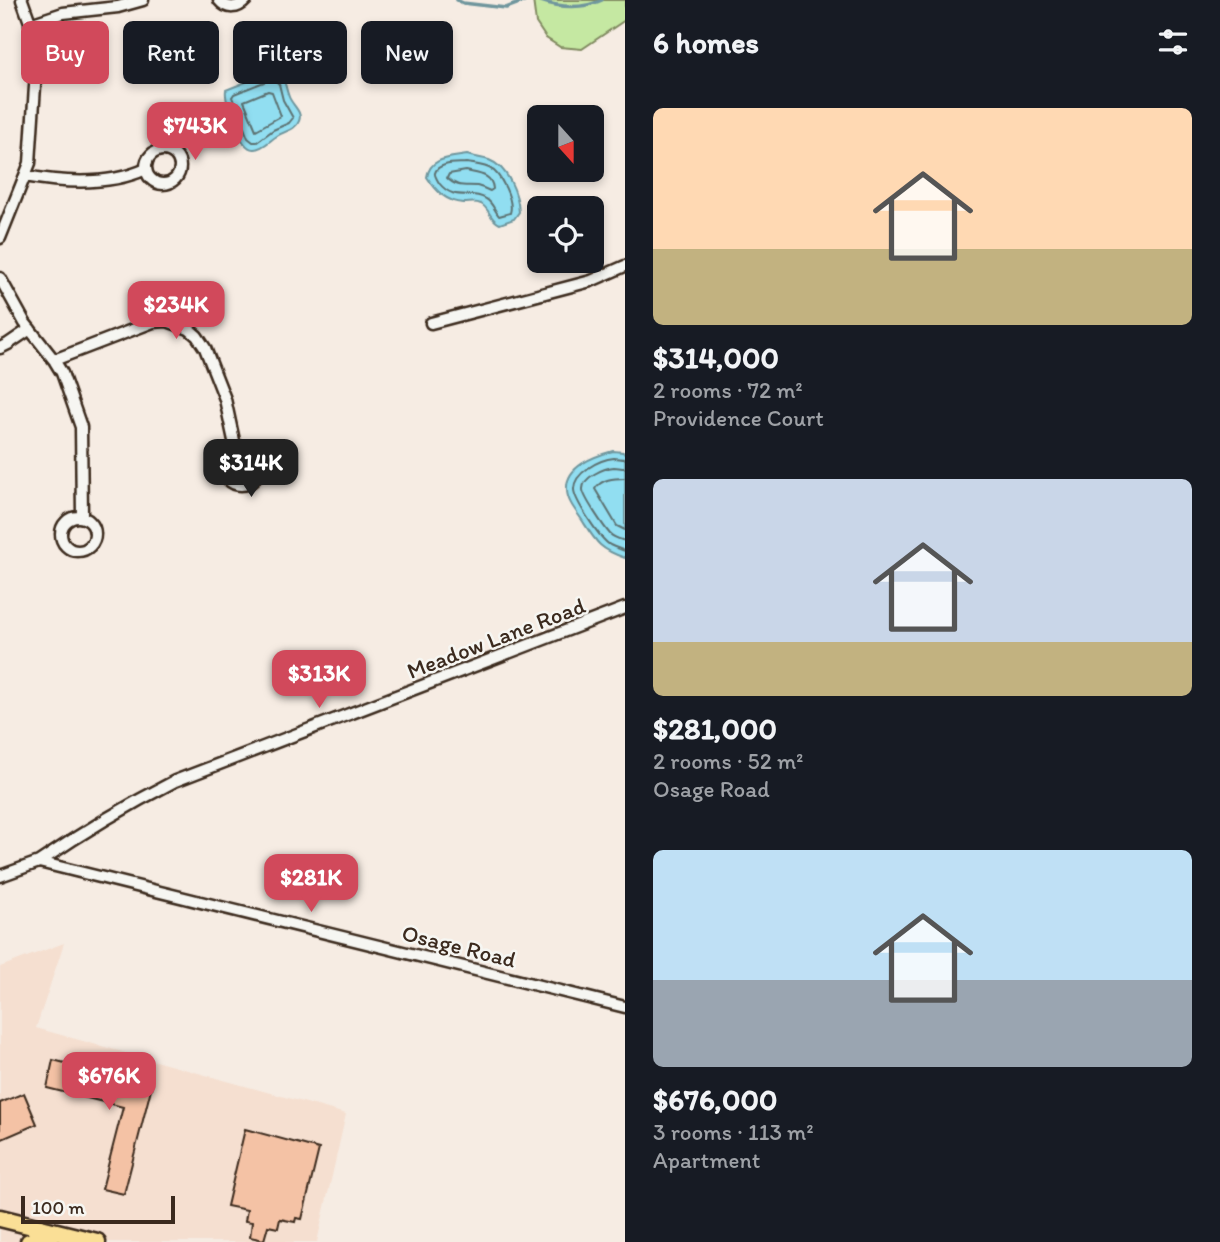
<!DOCTYPE html>
<html lang="en">
<head>
<meta charset="utf-8">
<style>
  body { margin:0; font-family:Itim,sans-serif; background:#20242c; color:#f1f3f6; height:100vh; display:flex; flex-direction:column; font-size:26px; white-space:nowrap }
  * { box-sizing:border-box; margin:0 }
  p { font-size:23px; color:#9ea1a6 }
  .icon { flex:none; width:38px; height:38px; fill:none; stroke:currentColor; stroke-width:2; stroke-linecap:round; stroke-linejoin:round }
  .map { position:relative; flex:1; overflow:hidden }
  .side { display:flex; flex-direction:column; background:#171b24; width:595px }
  .side>* { flex:none }
  .guide { position:absolute; left:21px; top:21px; width:499px; height:63px; display:flex; gap:14px }
  .needle { width:46px; rotate:159deg }
  .tools { position:absolute; left:527px; top:105px; display:grid; gap:14px }
  .tools a { display:grid; place-items:center; width:77px; height:77px; border-radius:10px; background:#171b24; box-shadow:0 4px 10px #0003; font-size:35px }
  .scale { position:absolute; left:21px; bottom:18px; width:154px; box-sizing:border-box; padding-left:7px; border:4px solid #3b2a1e; border-top:0; font-size:19px; line-height:24px; white-space:nowrap; color:#3b2a1e; -webkit-text-stroke:5px #f6f6f2; paint-order:stroke }
  .price { position:absolute; translate:-50% -60px; padding:0 16px; border-radius:14px; background:#d1495b; color:#fff; font-size:23px; line-height:46px; filter:drop-shadow(0 2px 4px #0008) }
  .price::after { content:''; position:absolute; left:50%; top:42px; width:21px; height:16px; margin-left:-10px; background:inherit; clip-path:polygon(0 0,100% 0,50% 100%) }
  .price.on { background:#222; color:#fff }
  ul { padding:0; list-style:none }
  li { display:grid; align-content:center; gap:14px; height:371px; padding:0 28px }
  li span { display:grid; place-items:center; height:217px; border-radius:10px; color:#555 }
  li>.icon { margin-inline-start:auto }
  span .icon { width:126px; height:126px; fill:#fffc; stroke-width:1 }
  li b { font-size:30px }
  h2 { display:flex; justify-content:space-between; align-items:center; height:84px; padding:0 28px; font-size:30px }
  .tag { padding:0 24px; border-radius:10px; background:#171b24; box-shadow:0 4px 10px #0003; font-size:24px; line-height:63px }
  .tag.on { background:#d1495b; color:#fff }
  main { display:flex; flex:1; min-height:0 }
  .map>svg:first-child { display:block }
</style>
</head>
<body>
<main>
<div class="map">
<svg width="625" height="1242" viewBox="0 0 625 1242">
  <rect width="100%" height="100%" fill="#f6ece3"/>
  <filter id="ink" filterUnits="userSpaceOnUse"><feTurbulence type="fractalNoise" baseFrequency=".0143" numOctaves="2"/><feDisplacementMap in="SourceGraphic" scale="14" xChannelSelector="R" yChannelSelector="G"/><feConvolveMatrix kernelMatrix="1 2 1 2 8 2 1 2 1" color-interpolation-filters="sRGB"/></filter>
  <g filter="url(#ink)">
    <path fill="#f5dfd0" d="M64,943l-28,85 310,86 -29,128h-317v-275z"/>
    <path fill="#c5e8a2" stroke="#808960" stroke-width="2" d="M533,0h92v20l-43,29 -22,-2 -14,-9 -10,-15z"/>
    <path fill="#91def1" stroke="#6f969d" stroke-width="2" d="M267,72c21,3 16,10 22,25 3,8 14,15 10,24 -3,9 -15,10 -22,15 -7,4 -14,13 -23,13 -14,1 -30,-47 -28,-59l35,-14z
      M467,155c7,2 15,3 22,5 19,7 29,34 30,52l-5,7 -14,5c-11,-5 -10,-15 -19,-20 -6,-3 -11,-1 -17,-1 -18,-1 -28,-12 -37,-26 3,-20 23,-19 40,-22z
      M613,451l10,1 2,3v103c-26,-9 -29,-16 -43,-38 -6,-9 -15,-19 -15,-30 -2,-24 28,-34 46,-39z"/>
    <g fill="none" stroke-linecap="round" stroke-linejoin="round">
      <path stroke="#5d7272" stroke-width="2" d="M269,80h5l5,4 4,16 10,18 -4,5 -16,7 -16,12h-4l-5,-4 -16,-41 2,-3z
        M268,91l4,1 9,24 -25,14 -12,-29z
        M466,163c8,1 16,2 23,5 12,5 25,33 21,45l-11,3c-4,-5 -7,-14 -13,-17 -16,-10 -31,4 -47,-16 -1,-2 -5,-8 -4,-10 3,-11 23,-9 31,-10z
        M466,171c13,3 26,3 27,18l-3,2c-4,-2 -9,-4 -13,-5 -12,-1 -20,2 -30,-8l2,-4z
        M625,459c-4,0 -7,-1 -11,-1 -14,1 -41,15 -40,32 1,11 26,49 36,55 4,2 10,4 15,6
        M625,468c-4,0 -8,-1 -11,-1 -10,1 -32,10 -31,23 1,8 21,37 27,44 4,4 9,5 15,7
        M625,478c-11,0 -24,1 -30,11l22,37 8,4"/>
      <path stroke="#6f969d" stroke-width="3.5" d="M457,0l6,3 43,5 21,-8
        M538,0c22,8 43,10 64,0"/>
    </g>
    <path fill="#f4c2a5" stroke="#3b2a1e" stroke-width="2" d="M53,1060l99,25 -28,109 -22,-5 21,-82 -76,-19z
      M24,1093l13,31 -37,16v-37z
      M245,1129l74,20 -17,70 -6,-1 -1,4 -15,-3 -2,9 -10,-2 -4,14 -14,-3 2,-15 -7,-1 2,-11 -20,-4z"/>
    <g fill="none" stroke-linecap="round" stroke-linejoin="round">
      <g stroke="#3b2a1e" stroke-width="15">
        <path id="street" d="M219,0c8,10 19,9 27,0
          M30,24l33,-11 55,-6 25,-7
          M146 167a17 17 0 1 1 34 0a17 17 0 1 1-34 0Z
          M25,176c39,7 84,10 121,-7
          M0,238l30,-75 7,-108 -2,-19 -13,-36
          M0,278l25,45 29,37 8,13 19,54 1,90
          M431,323l160,-42 34,-15
          M0,348l8,-4 22,-15
          M54,360l99,-38 14,-1 22,8 8,7 8,12 20,51 11,51
          M223 467a18 18 0 1 1 36 0a18 18 0 1 1-36 0Z
          M61 534a17 17 0 1 1 34 0a17 17 0 1 1-34 0Z
          M39,862c44,-30 89,-57 136,-81l450,-173
          M0,876l39,-14 586,145"/>
      </g>
      <g stroke="#3b2a1e" stroke-width="21">
        <path id="primary" d="M0,1218l97,24
          M29,1242l27,-10"/>
      </g>
      <use href="#street" stroke="#f6f6f2" stroke-width="10"/>
      <use href="#primary" stroke="#fadf96" stroke-width="16"/>
    </g>
  </g>
  <g text-anchor="middle" stroke-width="5" stroke-linejoin="round" paint-order="stroke">
    <g font-size="23" fill="#3b2a1e" stroke="#f6f6f2">
      <text transform="translate(496 638) rotate(-21)" y="8">Meadow Lane Road</text>
      <text transform="translate(459 946) rotate(14)" y="8">Osage Road</text>
    </g>
  </g>
</svg>
<div class="tools">
<a><svg class="needle" viewBox="-14 -14 28 28"><path d="M0-13l5 13h-10z" fill="#e53935"/><path d="M0 13l5-13h-10z" fill="#9ea1a6"/></svg></a>
<a><svg class="icon" aria-label="locate" viewBox="0 0 24 24"><circle cx="12" cy="12" r="6"/><path d="M12 2v4M12 18v4M2 12h4M18 12h4"/></svg></a>
</div>
<div class="scale">100 m</div>
<b class="price" style="left:195px;top:162px">$743K</b>
<b class="price" style="left:176px;top:341px">$234K</b>
<b class="price on" style="left:251px;top:499px">$314K</b>
<b class="price" style="left:319px;top:710px">$313K</b>
<b class="price" style="left:311px;top:914px">$281K</b>
<b class="price" style="left:109px;top:1112px">$676K</b>
<div class="guide">
<a class="tag on">Buy</a>
<a class="tag">Rent</a>
<a class="tag">Filters</a>
<a class="tag">New</a>
</div>
</div>
<section class="side">
<h2>6 homes<svg class="icon" aria-label="filters" viewBox="0 0 24 24"><path d="M4 7h16M4 17h16"/><circle cx="9" cy="7" r="2"/><circle cx="15" cy="17" r="2"/></svg></h2>
<ul>
<li><span style="background:linear-gradient(#ffd9b3 65%,#c2b280 0)"><svg class="icon" aria-label="home" viewBox="0 0 24 24"><path d="M3 11l9-7 9 7M6 9v11h12V9"/></svg></span><div><b>$314,000</b><p>2 rooms · 72 m²</p><p>Providence Court</p></div></li>
<li><span style="background:linear-gradient(#c9d6e8 75%,#c2b280 0)"><svg class="icon" aria-label="home" viewBox="0 0 24 24"><path d="M3 11l9-7 9 7M6 9v11h12V9"/></svg></span><div><b>$281,000</b><p>2 rooms · 52 m²</p><p>Osage Road</p></div></li>
<li><span style="background:linear-gradient(#bfe0f5 60%,#9aa5b1 0)"><svg class="icon" aria-label="home" viewBox="0 0 24 24"><path d="M3 11l9-7 9 7M6 9v11h12V9"/></svg></span><div><b>$676,000</b><p>3 rooms · 113 m²</p><p>Apartment</p></div></li>
</ul>
</section>
</main>
</body>
</html>
